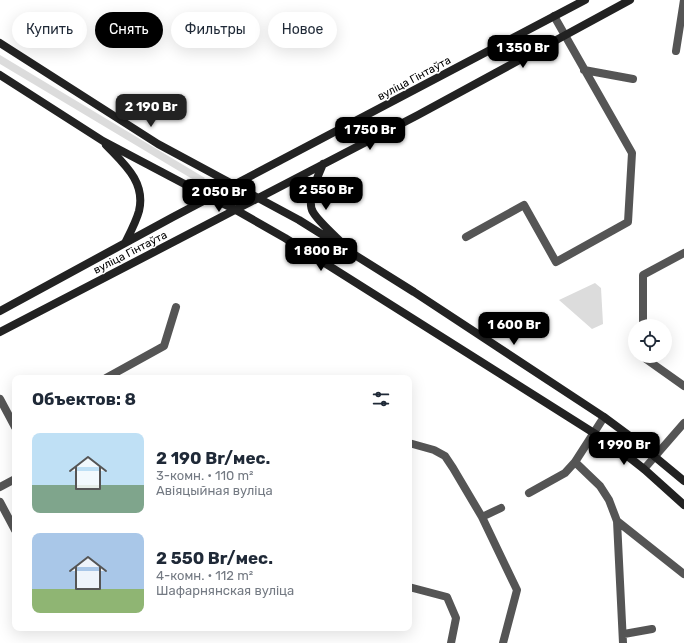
<!DOCTYPE html>
<html lang="ru">
<head>
<meta charset="utf-8">
<style>
  body { margin:0; font-family:Rubik,sans-serif; background:#f6f6f7; color:#1f2937; height:100vh; display:flex; flex-direction:column; font-size:15px; white-space:nowrap }
  * { box-sizing:border-box; margin:0 }
  p { font-size:13px; color:#747a83 }
  .icon { flex:none; width:22px; height:22px; fill:none; stroke:currentColor; stroke-width:2; stroke-linecap:round; stroke-linejoin:round }
  .map { position:relative; flex:1; overflow:hidden }
  .side { position:absolute; left:12px; top:375px; width:400px; height:256px; display:flex; flex-direction:column; background:#fff; border-radius:8px; box-shadow:0 4px 16px #0002 }
  .side>* { flex:none }
  .guide { position:absolute; left:12px; top:12px; width:400px; height:36px; display:flex; gap:8px }
  .fabs { position:absolute; left:628px; top:319px; display:grid; gap:8px }
  .fabs a { display:grid; place-items:center; width:44px; height:44px; border-radius:50%; background:#fff; box-shadow:0 4px 16px #0002; font-size:20px }
  .price { position:absolute; translate:-50% -34px; padding:0 9px; border-radius:8px; background:#000; color:#fff; font-size:13px; line-height:26px; filter:drop-shadow(0 1px 2px #0008) }
  .price::after { content:''; position:absolute; left:50%; top:24px; width:12px; height:9px; margin-left:-6px; background:inherit; clip-path:polygon(0 0,100% 0,50% 100%) }
  .price.on { background:#222; color:#fff }
  ul { padding:0; list-style:none }
  li { display:flex; align-items:center; gap:12px; height:100px; padding:0 20px }
  li span { display:grid; place-items:center; flex:none; width:112px; height:80px; border-radius:8px; color:#555 }
  li>.icon { margin-inline-start:auto }
  span .icon { width:48px; height:48px; fill:#fffc; stroke-width:1 }
  li b { font-size:17px }
  h2 { display:flex; justify-content:space-between; align-items:center; height:48px; padding:0 20px; font-size:17px }
  .tag { padding:0 14px; border-radius:18px; background:#fff; box-shadow:0 4px 16px #0002; font-size:14px; line-height:36px }
  .tag.on { background:#000; color:#fff }
  .map>svg:first-child { display:block }
</style>
</head>
<body>
<div class="map">
<svg width="684" height="643" viewBox="0 0 684 643">
  <rect width="100%" height="100%" fill="#fff"/>
  <path fill="#dcdcdc" d="M0,55l205,123 -6,5 -199,-119z
    M595,283l6,5 2,36 -11,5 -33,-29z"/>
  <g fill="none" stroke-linecap="round" stroke-linejoin="round">
    <path stroke="#555" stroke-width="8" d="M676,51l8,-51
      M584,70l49,9
      M466,237l58,-32 32,57 72,-40 4,-69 -78,-137
      M643,326v-51l41,-22
      M645,356l1,3 38,27
      M106,378l58,-32 12,-39
      M0,399l15,28
      M409,443l25,7 11,6 8,12 29,49 19,-9
      M575,462l25,24 9,14 8,21 6,122
      M644,469l40,-46
      M0,487l15,-8
      M529,493l36,-20 10,-11 29,-45
      M0,502l15,28
      M482,517l35,73 -14,53
      M617,521l67,53
      M409,587l38,10 9,21 -5,25
      M624,634l28,-5"/>
    <path stroke="#222" stroke-width="8" d="M0,43l158,101 141,76 115,72 190,125 27,20 53,44
      M0,75l103,66 108,57 25,12 49,28 331,209 28,22 40,36
      M106,145c18,19 40,37 33,66 -3,11 -9,22 -14,32
      M323,164c-5,12 -17,37 -10,48 5,9 22,24 30,32
      M0,311l173,-94 412,-217
      M0,332l418,-217 212,-115"/>
  </g>
  <g text-anchor="middle" stroke-width="3" stroke-linejoin="round" paint-order="stroke">
    <g font-size="11" fill="#000" stroke="#fff">
      <text transform="translate(414 78) rotate(-28)" y="4">вуліца Гінтаўта</text>
      <text transform="translate(130 252) rotate(-27)" y="4">вуліца Гінтаўта</text>
    </g>
  </g>
</svg>
<div class="fabs">
<a><svg class="icon" aria-label="locate" viewBox="0 0 24 24"><circle cx="12" cy="12" r="6"/><path d="M12 2v4M12 18v4M2 12h4M18 12h4"/></svg></a>
</div>
<b class="price" style="left:523px;top:69px">1 350 Br</b>
<b class="price on" style="left:151px;top:128px">2 190 Br</b>
<b class="price" style="left:370px;top:151px">1 750 Br</b>
<b class="price" style="left:326px;top:211px">2 550 Br</b>
<b class="price" style="left:219px;top:213px">2 050 Br</b>
<b class="price" style="left:321px;top:272px">1 800 Br</b>
<b class="price" style="left:514px;top:346px">1 600 Br</b>
<b class="price" style="left:624px;top:466px">1 990 Br</b>
<div class="guide">
<a class="tag">Купить</a>
<a class="tag on">Снять</a>
<a class="tag">Фильтры</a>
<a class="tag">Новое</a>
</div>
<section class="side">
<h2>Объектов: 8<svg class="icon" aria-label="filters" viewBox="0 0 24 24"><path d="M4 7h16M4 17h16"/><circle cx="9" cy="7" r="2"/><circle cx="15" cy="17" r="2"/></svg></h2>
<ul>
<li><span style="background:linear-gradient(#bfe0f5 65%,#7fa58c 0)"><svg class="icon" aria-label="home" viewBox="0 0 24 24"><path d="M3 11l9-7 9 7M6 9v11h12V9"/></svg></span><div><b>2 190 Br/мес.</b><p>3-комн. · 110 m²</p><p>Авіяцыйная вуліца</p></div></li>
<li><span style="background:linear-gradient(#a9c7e8 70%,#8fb573 0)"><svg class="icon" aria-label="home" viewBox="0 0 24 24"><path d="M3 11l9-7 9 7M6 9v11h12V9"/></svg></span><div><b>2 550 Br/мес.</b><p>4-комн. · 112 m²</p><p>Шафарнянская вуліца</p></div></li>
</ul>
</section>
</div>
</body>
</html>
